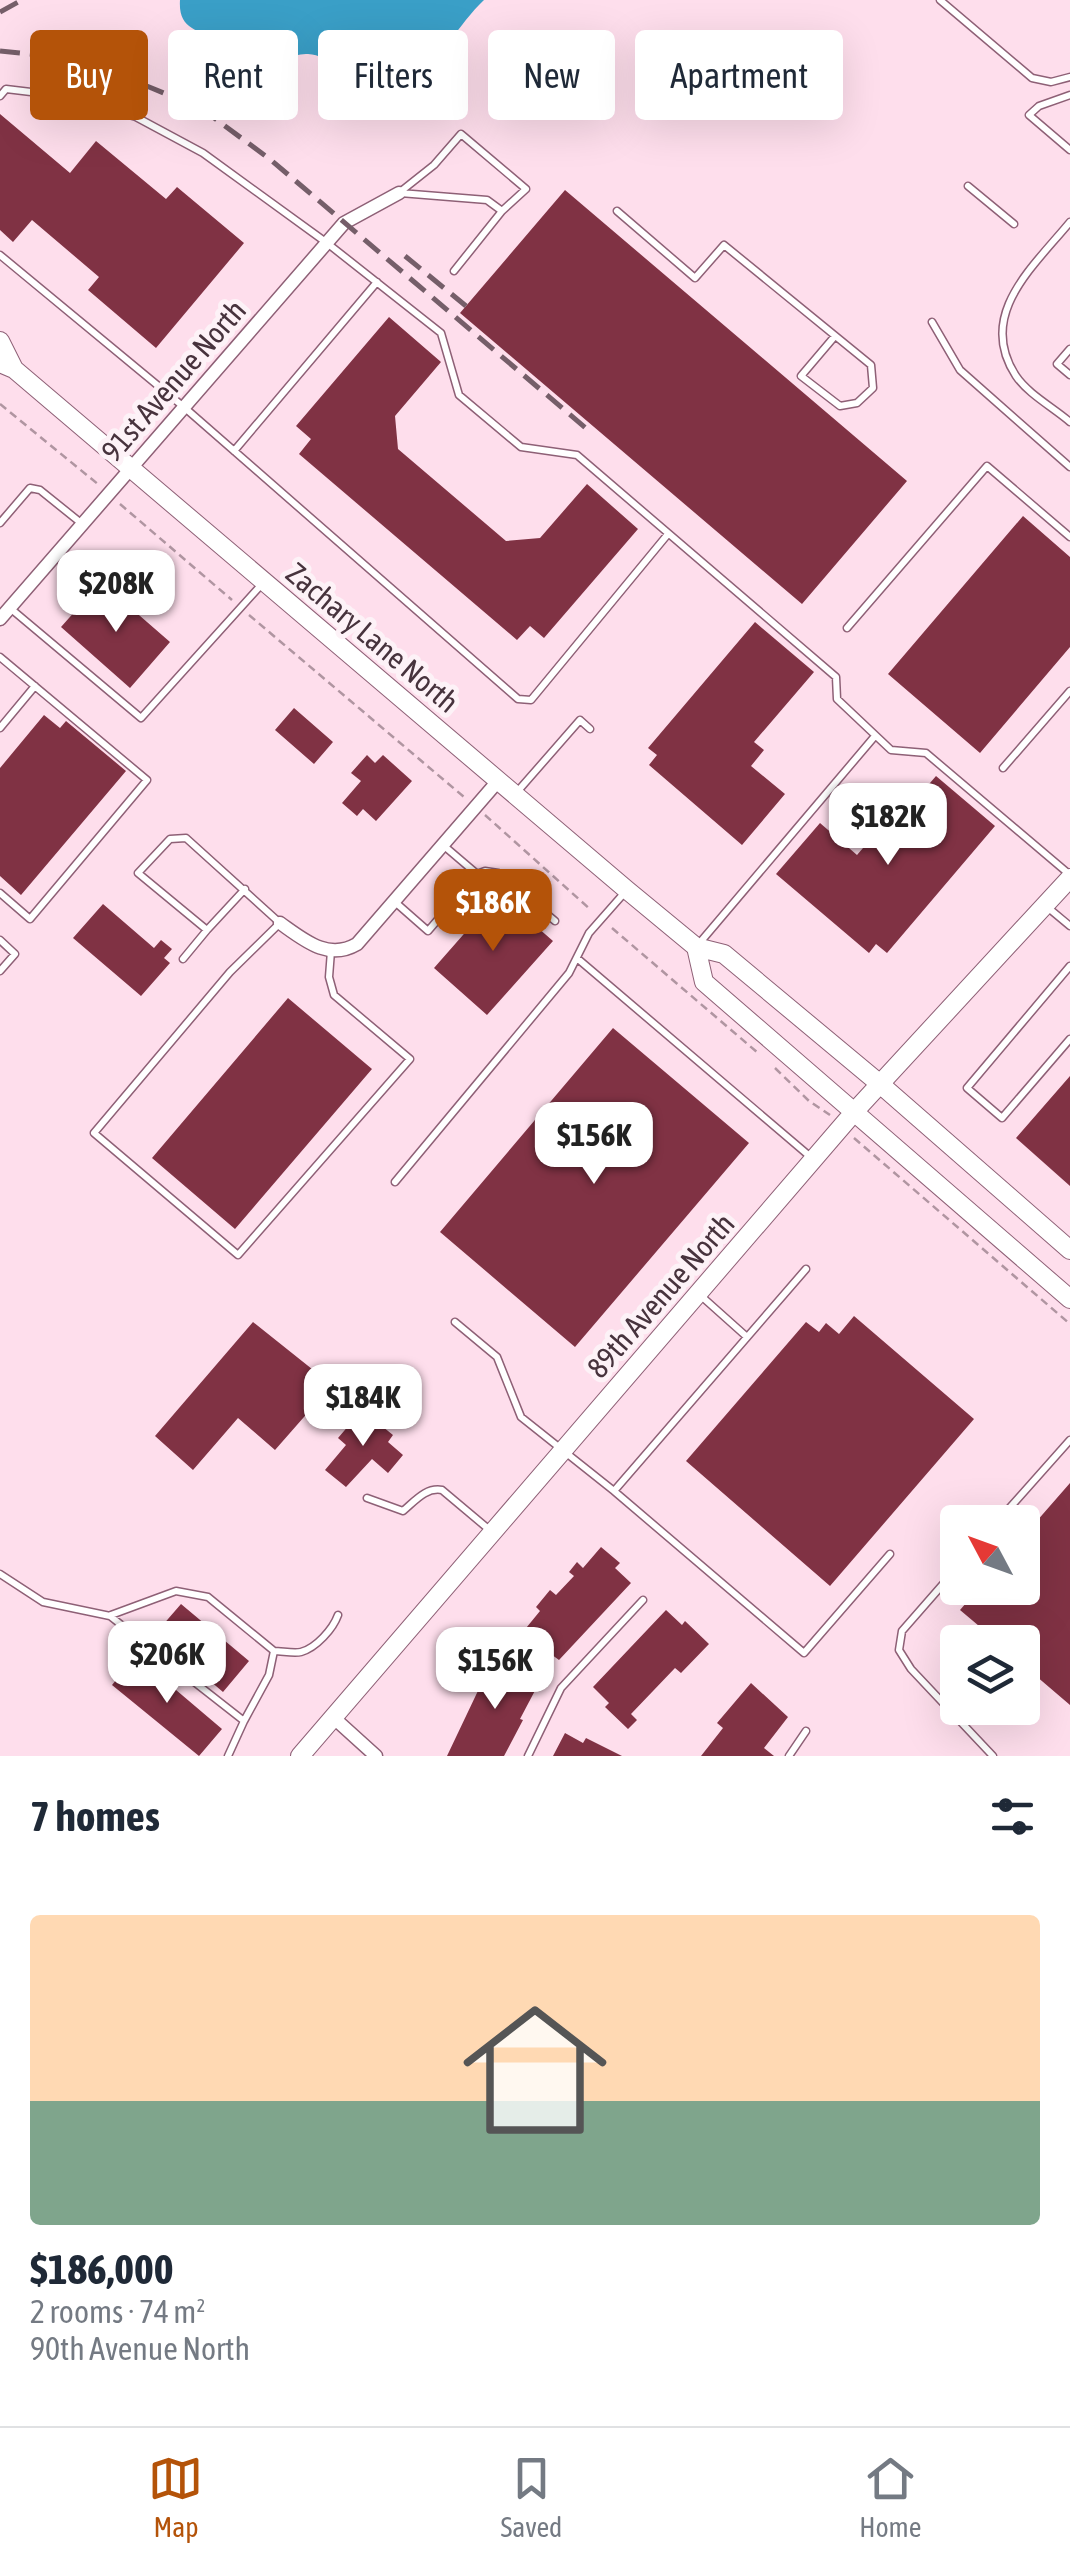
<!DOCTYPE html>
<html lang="en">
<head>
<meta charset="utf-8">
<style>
  body { margin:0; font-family:"Asap Condensed",sans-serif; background:#f2f2f3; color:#1f2937; height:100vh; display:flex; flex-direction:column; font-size:38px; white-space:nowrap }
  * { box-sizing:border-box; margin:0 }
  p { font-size:32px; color:#747a83 }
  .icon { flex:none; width:55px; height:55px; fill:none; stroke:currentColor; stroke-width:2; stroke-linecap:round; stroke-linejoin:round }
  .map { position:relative; height:1756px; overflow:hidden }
  .details { display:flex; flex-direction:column; background:#fff; flex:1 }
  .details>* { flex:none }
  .hud { position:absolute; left:30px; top:30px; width:1010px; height:90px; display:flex; gap:20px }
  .needle { width:65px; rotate:311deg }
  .fabs { position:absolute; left:940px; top:1505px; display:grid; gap:20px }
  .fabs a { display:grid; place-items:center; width:100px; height:100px; border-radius:10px; background:#fff; box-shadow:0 10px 40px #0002; font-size:50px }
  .price { position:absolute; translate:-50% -85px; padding:0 22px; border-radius:20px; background:#fff; color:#222; font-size:32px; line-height:65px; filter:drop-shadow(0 2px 5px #0008) }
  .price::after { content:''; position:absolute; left:50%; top:60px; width:30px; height:22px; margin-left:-15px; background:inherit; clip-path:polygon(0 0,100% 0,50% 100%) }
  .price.active { background:#b45309; color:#fff }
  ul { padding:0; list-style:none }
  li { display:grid; align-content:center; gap:20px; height:530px; padding:0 30px }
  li+li { border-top:2px solid #e0e1e3 }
  li span { display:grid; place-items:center; height:310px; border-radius:10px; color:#555 }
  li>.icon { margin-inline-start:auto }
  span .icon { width:180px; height:180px; fill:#fffc; stroke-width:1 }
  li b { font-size:42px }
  h2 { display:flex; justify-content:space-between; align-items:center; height:120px; padding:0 30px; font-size:42px }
  .tag { padding:0 35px; border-radius:10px; background:#fff; box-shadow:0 10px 40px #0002; font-size:35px; line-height:90px }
  .tag.active { background:#b45309; color:#fff }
  .menu { display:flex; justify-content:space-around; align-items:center; height:140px; border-top:2px solid #e0e1e3; background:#fff; font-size:28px; color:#747a83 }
  .menu a { display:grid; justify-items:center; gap:5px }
  .menu .active { color:#b45309 }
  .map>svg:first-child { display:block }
</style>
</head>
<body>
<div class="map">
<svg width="1070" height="1756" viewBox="0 0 1070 1756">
  <rect width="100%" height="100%" fill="#fedeec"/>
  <path fill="#3a9fc7" d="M180,0h304c-26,24 -41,61 -76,74 -13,5 -41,12 -53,6 -17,-8 -24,-24 -47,-26 -15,-1 -29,9 -44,10 -20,2 -31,-16 -47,-24 -19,-11 -39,-10 -37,-40z"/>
  <path fill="#803244" d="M0,114l70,59 26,-32 70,58 11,-12 67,56 -88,105 -68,-58 11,-13 -67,-57 -19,22 -13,-12z
    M565,190l342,291 -105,123 -342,-291z
    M389,317l52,45 -46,54 3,33 108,92 34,-3 47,-54 51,45 -94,109 -14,-12 -13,14 -218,-186 12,-15 -15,-13z
    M1023,516l47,41v90l-90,106 -92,-79z
    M101,582l69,60 -40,46 -69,-61z
    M755,622l59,50 -60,70 10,8 -13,16 34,28 -43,51 -93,-80 8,-10 -9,-7z
    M294,708l39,34 -19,22 -39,-34z
    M44,715l16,13 6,-7 60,50 -105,124 -21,-19v-108z
    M367,755l8,8 8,-8 29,26 -36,40 -13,-12 -6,7 -15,-13 19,-22 -10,-8z
    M936,776l59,50 -108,127 -11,-9 -7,9 -93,-79 44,-51 37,32 12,-14 7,5z
    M499,894l54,47 -66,74 -53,-47z
    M103,904l51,44 7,-8 11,9 -8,9 6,5 -29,33 -68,-58z
    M288,998l84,71 -137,160 -83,-71z
    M613,1028l136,115 -174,204 -135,-115z
    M1070,1076v110l-54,-48z
    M854,1316l120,103 -144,167 -144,-125 120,-139 13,10 7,-9 13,11z
    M253,1322l74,59 -21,24 5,4 -36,41 -37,-32 -45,52 -38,-34z
    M362,1410l31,25 -5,7 15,13 -15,18 -16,-14 -26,28 -21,-17 21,-25 -8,-7z
    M1070,1483v222l-48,-41v-22h-24l-38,-32 19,-22h43v-50z
    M601,1547l19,16 -5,5 16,15 -72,77 -37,-27 18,-22 -4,-4 14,-17 6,5 18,-19 -5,-4 8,-10 6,6z
    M181,1604l68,57 -26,31 -68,-58z
    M666,1610l16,15 3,-4 24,23 -28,29 -6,-5 -44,46 6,6 -9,9 -23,-22 4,-4 -16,-16z
    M495,1655l27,14 -3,4 20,10 -19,36 3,1 -19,36h-57z
    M136,1656l86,73 -23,27 -87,-71z
    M751,1683l37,34 -24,31 10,8h-73l22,-28 -6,-5z
    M565,1733l18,10 3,-5 36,18h-69z"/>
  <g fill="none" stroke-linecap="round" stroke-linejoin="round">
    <g stroke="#8e6076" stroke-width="9">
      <path id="lane" d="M940,0l92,78 19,4 19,-5
        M1070,95l-31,11 -10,9 41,35
        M0,96l6,-7 50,6 80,22 67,36 124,90 114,90 18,62 62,52 56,8 259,222 1,22 54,51 35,3 143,121
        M968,186l46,38
        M400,192l34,-27 27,-31 65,55 -24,22
        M400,193l87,7 15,11 -48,60
        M617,211l78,67 29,-33 147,120 2,23 -16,15 -17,3 -39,-30 34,-40
        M1070,222c-37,45 -94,93 -54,154 12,18 38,32 54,46
        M0,255l185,153 333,291 13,1 137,-166
        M932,322l28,48 110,97
        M1070,349l-13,15 13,11
        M234,451l143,-169
        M0,523l30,-35 10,2 41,33
        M10,608l131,110 121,-134
        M847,628l140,-162 83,71
        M0,657l147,123 -117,139 -30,-26
        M0,728l35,-42
        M1003,768l67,-77
        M517,792l63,-72 10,9
        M477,874l8,-3 13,2 57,48
        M395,902l33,29 49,-57 -34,-29
        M1046,906l24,20
        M207,930l38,-41
        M0,940l15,14 -15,17
        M697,946l178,-210
        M183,959l24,-29 -69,-57 32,-34 16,-1 94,85 -50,49 -136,161 144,122 172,-196 -76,-64 -5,-18 2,-26
        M578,959l235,200
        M1070,966l-103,122 35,30 68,-79
        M395,1182l174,-209 20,-40 37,-42
        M700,1295l47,42
        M455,1322l42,35 24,60 93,74 192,-222
        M614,1491l190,162 86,-99
        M367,1498l36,13c12,-10 23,-24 39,-21l50,42
        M997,1522l73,-82
        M958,1567l-56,64 -3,19 12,19 82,87
        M0,1574l43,28 67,14 134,105 -16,35
        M111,1615l65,-24 32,6 66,54 -5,24 -25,46
        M274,1651c8,0 20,3 27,1 15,-4 32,-23 37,-37
        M528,1756l33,-68 82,-88
        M789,1756l17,-25"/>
    </g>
    <g stroke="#8e6076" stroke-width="15">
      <path id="street" d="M0,619l344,-396 55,-30
        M280,923c24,17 48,38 77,21l141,-163
        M334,1718l42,38"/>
    </g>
    <g stroke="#8e6076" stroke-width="20">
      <path id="secondary" d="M0,341l14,28
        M0,363l14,6 613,521 69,57 28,7 156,130 190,166
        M696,947l8,35 366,317
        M300,1756l555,-645 215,-233"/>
    </g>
    <path stroke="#b095a1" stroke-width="2.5" stroke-dasharray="8 5" stroke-linecap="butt" d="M0,404l99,81
      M120,504l112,96
      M249,615l215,182
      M485,815l106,95
      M612,928l146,125
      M775,1068l34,33 21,14
      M854,1138l216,186"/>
    <use href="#lane" stroke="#fff" stroke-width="6"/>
    <use href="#street" stroke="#fff" stroke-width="12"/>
    <use href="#secondary" stroke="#fff" stroke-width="18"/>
    <path stroke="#755e69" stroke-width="5" stroke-dasharray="20 10" stroke-linecap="butt" d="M0,12l22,-12
      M0,51l60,6 46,12 96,40 69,51 317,270
      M405,256l61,50"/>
  </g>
  <g text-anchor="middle" stroke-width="10" stroke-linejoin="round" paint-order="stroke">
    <g font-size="30" fill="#47333d" stroke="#fdf2f7">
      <text transform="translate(174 381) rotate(-49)" y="10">91st Avenue North</text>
      <text transform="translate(372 638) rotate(40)" y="10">Zachary Lane North</text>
      <text transform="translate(661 1296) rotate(-49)" y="10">89th Avenue North</text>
    </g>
  </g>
</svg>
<div class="fabs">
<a><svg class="needle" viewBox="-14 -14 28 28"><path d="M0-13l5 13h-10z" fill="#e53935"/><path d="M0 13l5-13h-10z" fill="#747a83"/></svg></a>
<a><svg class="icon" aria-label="layers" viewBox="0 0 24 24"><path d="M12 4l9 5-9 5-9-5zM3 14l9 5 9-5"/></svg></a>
</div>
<b class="price" style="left:116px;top:635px">$208K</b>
<b class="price" style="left:888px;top:868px">$182K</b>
<b class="price active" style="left:493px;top:954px">$186K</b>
<b class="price" style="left:594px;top:1187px">$156K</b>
<b class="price" style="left:363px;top:1449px">$184K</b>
<b class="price" style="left:167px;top:1706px">$206K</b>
<b class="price" style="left:495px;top:1712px">$156K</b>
<div class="hud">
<a class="tag active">Buy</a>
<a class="tag">Rent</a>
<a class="tag">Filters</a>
<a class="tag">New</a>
<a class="tag">Apartment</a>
</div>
</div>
<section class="details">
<h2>7 homes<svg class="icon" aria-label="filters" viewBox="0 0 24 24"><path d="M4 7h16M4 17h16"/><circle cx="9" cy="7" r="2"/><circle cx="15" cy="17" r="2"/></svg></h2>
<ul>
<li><span style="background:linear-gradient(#ffd9b3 60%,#7fa58c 0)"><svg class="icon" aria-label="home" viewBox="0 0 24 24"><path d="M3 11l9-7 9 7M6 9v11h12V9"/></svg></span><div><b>$186,000</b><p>2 rooms · 74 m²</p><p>90th Avenue North</p></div></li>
</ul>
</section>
<nav class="menu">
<a class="active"><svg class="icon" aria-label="map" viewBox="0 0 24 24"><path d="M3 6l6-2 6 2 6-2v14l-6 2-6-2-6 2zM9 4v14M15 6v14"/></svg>Map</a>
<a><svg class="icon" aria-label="saved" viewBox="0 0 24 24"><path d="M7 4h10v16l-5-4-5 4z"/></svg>Saved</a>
<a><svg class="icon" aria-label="home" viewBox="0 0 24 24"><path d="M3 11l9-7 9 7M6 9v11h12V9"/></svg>Home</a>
</nav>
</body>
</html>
